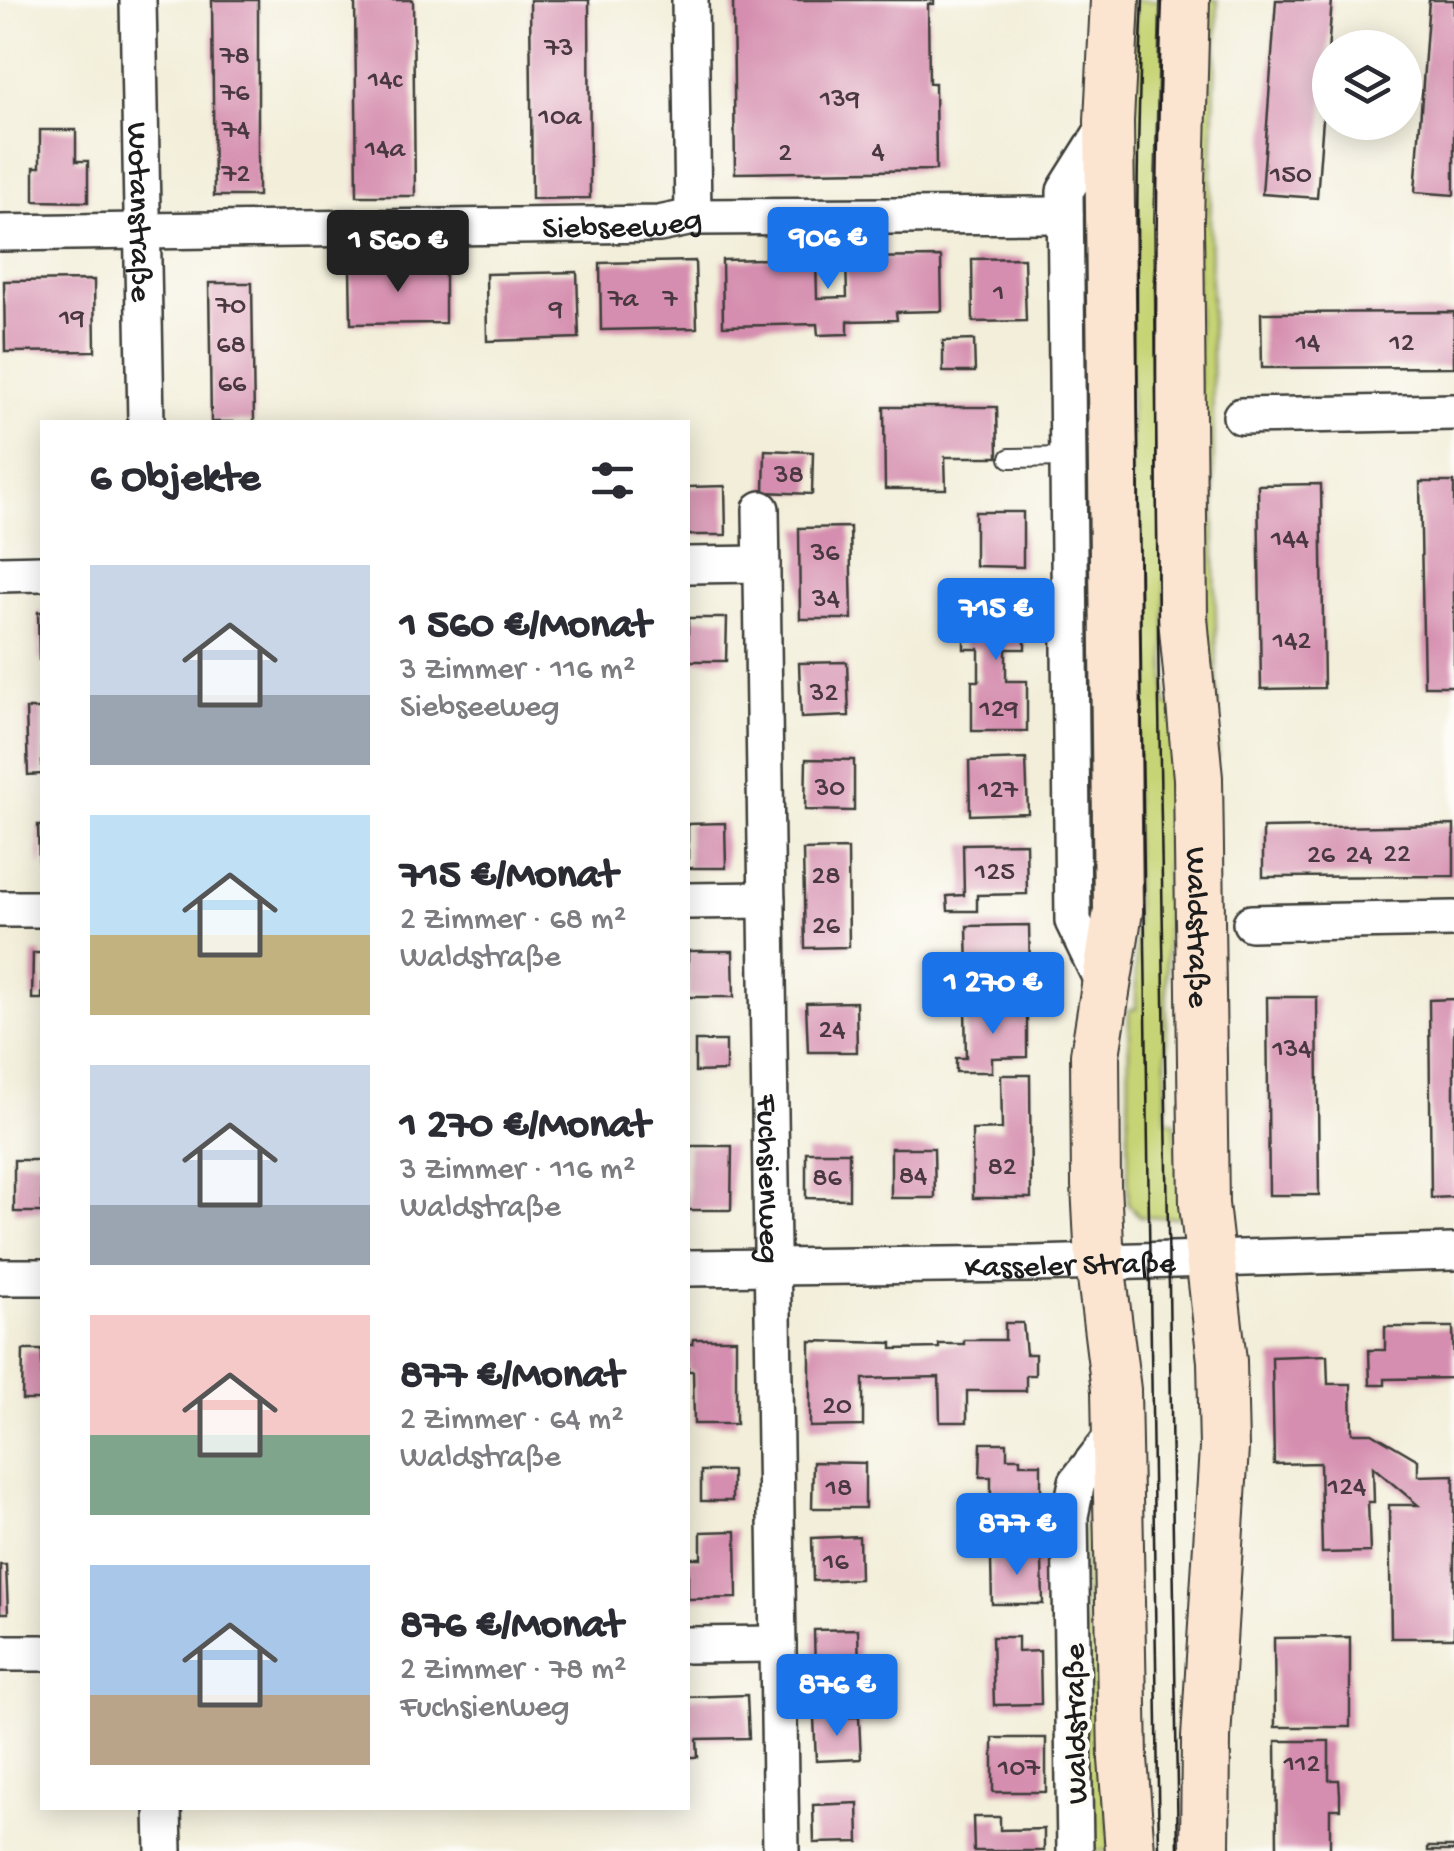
<!DOCTYPE html>
<html lang="de">
<head>
<meta charset="utf-8">
<style>
  body { margin:0; font-family:"Gochi Hand",sans-serif; background:#f2f2f3; color:#2b2b33; height:100vh; display:flex; flex-direction:column; font-size:38px; white-space:nowrap }
  * { box-sizing:border-box; margin:0 }
  p { font-size:32px; color:#7c7c81 }
  .icon { flex:none; width:55px; height:55px; fill:none; stroke:currentColor; stroke-width:2; stroke-linecap:round; stroke-linejoin:round }
  .map { position:relative; flex:1; overflow:hidden }
  .drawer { position:absolute; left:40px; top:420px; width:650px; height:1390px; display:flex; flex-direction:column; background:#fff; border-radius:0px; box-shadow:0 5px 25px #0003 }
  .drawer>* { flex:none }
  .fabs { position:absolute; left:1312px; top:30px; display:grid; gap:20px }
  .fabs a { display:grid; place-items:center; width:110px; height:110px; border-radius:50%; background:#fff; box-shadow:0 5px 25px #0003; font-size:50px }
  .price { position:absolute; translate:-50% -85px; padding:0 22px; border-radius:10px; background:#1a73e8; color:#fff; font-size:32px; line-height:65px; filter:drop-shadow(0 2px 5px #0008) }
  .price::after { content:''; position:absolute; left:50%; top:60px; width:30px; height:22px; margin-left:-15px; background:inherit; clip-path:polygon(0 0,100% 0,50% 100%) }
  .price.current { background:#222; color:#fff }
  ul { padding:0; list-style:none }
  li { display:flex; align-items:center; gap:30px; height:250px; padding:0 50px }
  li span { display:grid; place-items:center; flex:none; width:280px; height:200px; border-radius:0px; color:#555 }
  li>.icon { margin-inline-start:auto }
  span .icon { width:120px; height:120px; fill:#fffc; stroke-width:1 }
  li b { font-size:42px }
  h2 { display:flex; justify-content:space-between; align-items:center; height:120px; padding:0 50px; font-size:42px }
  .map>svg:first-child { display:block }
</style>
</head>
<body>
<div class="map">
<svg width="1454" height="1851" viewBox="0 0 1454 1851">
  <rect width="100%" height="100%" fill="#fdfcf7"/>
  <filter id="ink" filterUnits="userSpaceOnUse"><feTurbulence type="fractalNoise" baseFrequency=".01" numOctaves="2"/><feDisplacementMap in="SourceGraphic" scale="20" xChannelSelector="R" yChannelSelector="G"/><feConvolveMatrix kernelMatrix="1 2 1 2 8 2 1 2 1" color-interpolation-filters="sRGB"/></filter>
  <filter id="wash" filterUnits="userSpaceOnUse"><feTurbulence type="fractalNoise" baseFrequency=".0048" numOctaves="4" result="noise"/><feDisplacementMap in="SourceGraphic" scale="40" xChannelSelector="R" yChannelSelector="G"/><feGaussianBlur stdDeviation="2.25" result="paint"/><feColorMatrix in="noise" values="0 0 0 0 0 0 0 0 0 0 0 0 0 0 0 0 0 1.4 0 .05"/><feComposite in="paint" operator="in"/></filter>
  <g filter="url(#wash)">
    <rect width="100%" height="100%" fill="#f2eed9"/>
    <path fill="#c7d475" stroke="#727848" stroke-width="2.5" d="M1135,0h35l-8,128 4,577 8,1 6,109 -13,1 -1,304 9,2 8,85 -2,10h-41l-12,-14 1,-193 7,-1 -7,-783z
      M1202,0h16l-8,219 8,539h-10l-13,-538z
      M1093,182l2,715 -4,-5 -7,-709z
      M1096,1469l14,382h-23l-4,-320z"/>
    <g id="blocks">
      <path fill="#d58eaf" d="M212,0h46v196h-44z
        M355,0h58l2,196h-58z
        M530,0h59l1,198 -58,1z
        M733,0h201v4h-6l1,79h6l1,87 -201,3z
        M1276,0h56l-15,198 -55,-4z
        M1429,0h25v195l-39,-3z
        M40,130h36v31h12v41l-54,-1v-34h6z
        M941,257l1,54 -46,1 1,8 -49,1v13l-30,1 -1,-11 -94,2 -1,-66 94,-2 1,40 30,-1 -1,-39z
        M1024,258l2,63 -53,1 -1,-63z
        M695,261l2,67 -96,2 -1,-67z
        M445,267v56l-94,1 -1,-56z
        M577,272l2,66 -92,3 -1,-67z
        M94,280l1,71 -90,1 -1,-71z
        M209,283h43l2,139h-43z
        M1454,312v55l-192,1 -1,-55z
        M974,340l1,32h-32v-31z
        M884,407h113l1,50h-53l1,32h-61z
        M765,450l48,2 -1,42 -48,-2z
        M1420,482h34v204h-30z
        M1321,484l3,204 -63,1 -3,-204z
        M725,486l1,49h-38v-48z
        M975,512h48v55l-48,-1z
        M850,527l2,92h-52l-1,-91z
        M964,598h61v51h-19v32h21v50h-55v-50h7v-32h-15z
        M38,612h4v48h-3z
        M688,618h39l-1,43h-38z
        M847,662l2,54 -48,2 -2,-55z
        M26,709h16v65l-14,1z
        M806,759l48,1v51l-49,-1z
        M1026,759l2,54 -58,2 -1,-54z
        M725,823l1,45h-38v-44z
        M38,825h4v39h-3z
        M1454,825v51l-191,1v-49z
        M1026,843l1,51 -50,1v16h-29l-1,-15 17,-1 -1,-51z
        M848,849l1,98 -44,1 -2,-98z
        M1029,925l1,46 -38,6 1,15h-33v-15h8l-1,-51z
        M688,951h45l1,46h-46z
        M33,953h9v46h-10z
        M1267,997h50l2,198h-50z
        M1454,999v198l-23,1 -2,-198z
        M856,1002l1,50h-49l-2,-49z
        M965,1007h62v50l-35,1v14h-36v-14h10z
        M695,1041h31v30l-31,1z
        M1001,1075h29l1,123h-58l-1,-68 30,-1z
        M688,1146h44l-1,64h-43z
        M891,1148h43l1,50h-44z
        M806,1152h43v47l-43,-1z
        M14,1160h28v52h-28z
        M1005,1323h18l3,31h9v21h-9v16h-59v31h-27l-1,-45 -76,2v47l-53,1v-86l82,2v6l47,-1v-4h25v-4h41z
        M1385,1327h68l1,51 -69,1v6h-15l-1,-35h16z
        M693,1339h43v85h-42l-1,-53h-5v-27h5z
        M23,1350h19v50h-20z
        M1327,1355l1,29h23l1,49h20l46,27v16l36,-1v163h-63l-2,-133h29l-45,-38 1,35h-6l2,50 -48,1 -2,-90 -46,1 -2,-107z
        M981,1443h26v15h13v6h21v51h-19l-3,21 -30,-1v-18l6,-1v-14h-4v-25h-11z
        M813,1462l52,1v45h-53z
        M701,1471h31v30h-31z
        M736,1531l1,67 -49,1v-41h13v-26z
        M859,1536l1,43 -47,2 -1,-43z
        M1001,1549h29l1,10h11l1,45h-51l-1,-44h11z
        M0,1565h6l2,48h-8z
        M858,1629l1,41 -44,1 -1,-41z
        M992,1637h26v15l22,-1 1,53 -47,1z
        M1350,1637v90h-75l-1,-89z
        M747,1695l2,43 -52,1 1,18h-10v-60z
        M859,1717l2,42 -45,2 -2,-43z
        M993,1738h53v54h-53z
        M1276,1741h53v39h10l1,14v15h-10v42h-53z
        M858,1803l1,39 -45,1 -1,-38z
        M973,1817h27v13l44,-1v22h-70z
        M1428,1847h26v4h-26z"/>
    </g>
  </g>
  <g filter="url(#ink)">
    <use href="#blocks" fill-opacity="0" stroke="#3c3c38" stroke-width="2.5"/>
    <g fill="none" stroke-linecap="round" stroke-linejoin="round">
      <g stroke="#3c3c38" stroke-width="22">
        <path id="service" d="M1010,458l58,-1"/>
      </g>
      <g stroke="#3c3c38" stroke-width="40">
        <g id="minor">
          <path id="s1" d="M138,0l8,422"/>
          <path d="M690,0l3,217"/>
          <path id="s2" d="M0,233l659,-9 34,-7 372,-2"/>
          <path d="M1241,416l213,-4"/>
          <path id="s3" d="M761,509l20,1342"/>
          <path d="M688,565l74,-1"/>
          <path d="M0,574l42,-1"/>
          <path d="M688,901l79,-1"/>
          <path d="M0,909h42"/>
          <path d="M1251,923l203,-4"/>
          <path d="M1105,987l-32,-66 -8,-730 44,-70"/>
          <path id="s4" d="M688,1268l345,-4 421,-12"/>
          <path d="M0,1277h42"/>
          <path d="M688,1645l90,-1"/>
          <path d="M0,1653h42"/>
          <path d="M163,1808l1,43"/>
          <path d="M1075,1851l-5,-335 7,-34 39,-50"/>
        </g>
      </g>
      <g stroke="#3c3c38" stroke-width="52">
        <g id="secondary">
          <path d="M1115,0l-6,121 9,790 -23,144 1,130 4,77 16,128 7,369 7,92"/>
          <path id="s5" d="M1185,0l-6,220 4,398 15,160 6,426 18,157 2,87 -18,290 -1,113"/>
        </g>
      </g>
      <use href="#service" stroke="#fff" stroke-width="18"/>
      <use href="#minor" stroke="#fff" stroke-width="35"/>
      <use href="#secondary" stroke="#fce5d0" stroke-width="48"/>
      <path stroke="#1c1c1c" stroke-width="2.5" d="M1143,0c-11,223 -4,447 -2,670 4,394 13,787 18,1181
        M1162,0c-9,236 -6,471 -3,707 5,381 15,763 19,1144"/>
    </g>
  </g>
  <g text-anchor="middle" stroke-width="9" stroke-linejoin="round" paint-order="stroke">
    <g font-size="28" fill="#4a3841">
      <text x="559" y="55">73</text>
      <text x="235" y="63">78</text>
      <text x="385" y="87">14c</text>
      <text x="235" y="100">76</text>
      <text x="840" y="106">139</text>
      <text x="560" y="124">10a</text>
      <text x="236" y="137">74</text>
      <text x="385" y="156">14a</text>
      <text x="878" y="159">4</text>
      <text x="785" y="160">2</text>
      <text x="236" y="181">72</text>
      <text x="1291" y="182">150</text>
      <text x="999" y="300">1</text>
      <text x="623" y="306">7a</text>
      <text x="670" y="306">7</text>
      <text x="231" y="313">70</text>
      <text x="556" y="316">9</text>
      <text x="72" y="325">19</text>
      <text x="1308" y="350">14</text>
      <text x="1402" y="350">12</text>
      <text x="231" y="352">68</text>
      <text x="232" y="391">66</text>
      <text x="789" y="482">38</text>
      <text x="1290" y="546">144</text>
      <text x="825" y="560">36</text>
      <text x="826" y="606">34</text>
      <text x="1292" y="648">142</text>
      <text x="824" y="700">32</text>
      <text x="999" y="716">129</text>
      <text x="830" y="795">30</text>
      <text x="998" y="797">127</text>
      <text x="1397" y="861">22</text>
      <text x="1321" y="862">26</text>
      <text x="1359" y="862">24</text>
      <text x="995" y="879">125</text>
      <text x="826" y="883">28</text>
      <text x="826" y="933">26</text>
      <text x="832" y="1037">24</text>
      <text x="1292" y="1056">134</text>
      <text x="1002" y="1174">82</text>
      <text x="913" y="1183">84</text>
      <text x="827" y="1185">86</text>
      <text x="837" y="1413">20</text>
      <text x="1347" y="1494">124</text>
      <text x="839" y="1495">18</text>
      <text x="836" y="1569">16</text>
      <text x="1302" y="1771">112</text>
      <text x="1019" y="1775">107</text>
    </g>
    <g font-size="32" fill="#1c1c1c" stroke="#fdfcf7">
      <text dy="11" stroke="none"><textPath href="#s1" startOffset="212">Wotanstraße</textPath></text>
      <text dy="11" stroke="none"><textPath href="#s2" startOffset="622">Siebseeweg</textPath></text>
      <text dy="11" stroke="none"><textPath href="#s5" startOffset="928">Waldstraße</textPath></text>
      <text dy="11" stroke="none"><textPath href="#s3" startOffset="670">Fuchsienweg</textPath></text>
      <text dy="11" stroke="none"><textPath href="#s4" startOffset="382">Kasseler Straße</textPath></text>
      <text transform="translate(1073 1724) rotate(-91)" y="11">Waldstraße</text>
    </g>
  </g>
</svg>
<div class="fabs">
<a><svg class="icon" aria-label="layers" viewBox="0 0 24 24"><path d="M12 4l9 5-9 5-9-5zM3 14l9 5 9-5"/></svg></a>
</div>
<b class="price" style="left:828px;top:292px">906 €</b>
<b class="price current" style="left:398px;top:295px">1 560 €</b>
<b class="price" style="left:996px;top:663px">715 €</b>
<b class="price" style="left:993px;top:1037px">1 270 €</b>
<b class="price" style="left:1017px;top:1578px">877 €</b>
<b class="price" style="left:837px;top:1739px">876 €</b>
<section class="drawer">
<h2>6 Objekte<svg class="icon" aria-label="filters" viewBox="0 0 24 24"><path d="M4 7h16M4 17h16"/><circle cx="9" cy="7" r="2"/><circle cx="15" cy="17" r="2"/></svg></h2>
<ul>
<li><span style="background:linear-gradient(#c9d6e8 65%,#9aa5b1 0)"><svg class="icon" aria-label="home" viewBox="0 0 24 24"><path d="M3 11l9-7 9 7M6 9v11h12V9"/></svg></span><div><b>1 560 €/Monat</b><p>3 Zimmer · 116 m²</p><p>Siebseeweg</p></div></li>
<li><span style="background:linear-gradient(#bfe0f5 60%,#c2b280 0)"><svg class="icon" aria-label="home" viewBox="0 0 24 24"><path d="M3 11l9-7 9 7M6 9v11h12V9"/></svg></span><div><b>715 €/Monat</b><p>2 Zimmer · 68 m²</p><p>Waldstraße</p></div></li>
<li><span style="background:linear-gradient(#c9d6e8 70%,#9aa5b1 0)"><svg class="icon" aria-label="home" viewBox="0 0 24 24"><path d="M3 11l9-7 9 7M6 9v11h12V9"/></svg></span><div><b>1 270 €/Monat</b><p>3 Zimmer · 116 m²</p><p>Waldstraße</p></div></li>
<li><span style="background:linear-gradient(#f6c9c9 60%,#7fa58c 0)"><svg class="icon" aria-label="home" viewBox="0 0 24 24"><path d="M3 11l9-7 9 7M6 9v11h12V9"/></svg></span><div><b>877 €/Monat</b><p>2 Zimmer · 64 m²</p><p>Waldstraße</p></div></li>
<li><span style="background:linear-gradient(#a9c7e8 65%,#b9a48a 0)"><svg class="icon" aria-label="home" viewBox="0 0 24 24"><path d="M3 11l9-7 9 7M6 9v11h12V9"/></svg></span><div><b>876 €/Monat</b><p>2 Zimmer · 78 m²</p><p>Fuchsienweg</p></div></li>
</ul>
</section>
</div>
</body>
</html>
